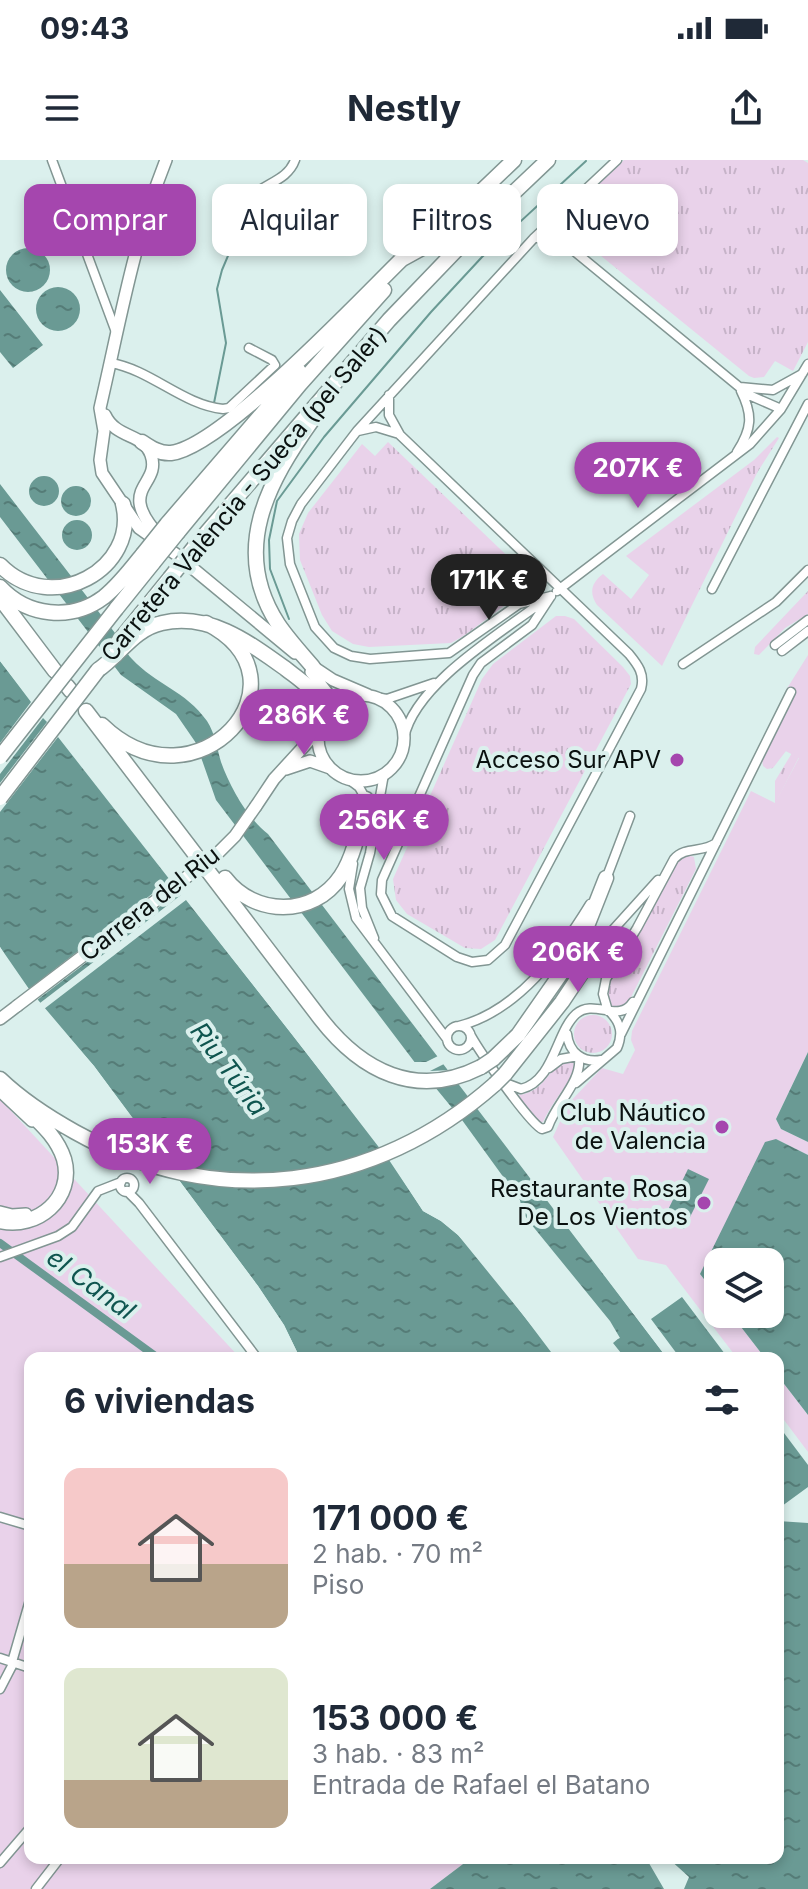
<!DOCTYPE html>
<html lang="es">
<head>
<meta charset="utf-8">
<style>
  body { margin:0; font-family:Inter,sans-serif; background:#f2f2f3; color:#1f2937; height:100vh; display:flex; flex-direction:column; font-size:30px; white-space:nowrap }
  * { box-sizing:border-box; margin:0 }
  p { font-size:26px; color:#747a83 }
  .icon { flex:none; width:44px; height:44px; fill:none; stroke:currentColor; stroke-width:2; stroke-linecap:round; stroke-linejoin:round }
  .map { position:relative; flex:1; overflow:hidden }
  .details { position:absolute; left:24px; top:1192px; width:760px; height:512px; display:flex; flex-direction:column; background:#fff; border-radius:16px; box-shadow:0 4px 12px #0003 }
  .details>* { flex:none }
  .hud { position:absolute; left:24px; top:24px; width:760px; height:72px; display:flex; gap:16px }
  .controls { position:absolute; left:704px; top:1088px; display:grid; gap:16px }
  .controls a { display:grid; place-items:center; width:80px; height:80px; border-radius:16px; background:#fff; box-shadow:0 4px 12px #0003; font-size:40px }
  .price { position:absolute; translate:-50% -68px; padding:0 18px; border-radius:28px; background:#a546ae; color:#fff; font-size:26px; line-height:52px; filter:drop-shadow(0 2px 4px #0008) }
  .price::after { content:''; position:absolute; left:50%; top:48px; width:24px; height:18px; margin-left:-12px; background:inherit; clip-path:polygon(0 0,100% 0,50% 100%) }
  .price.selected { background:#222; color:#fff }
  ul { padding:0; list-style:none }
  li { display:flex; align-items:center; gap:24px; height:200px; padding:0 40px }
  li span { display:grid; place-items:center; flex:none; width:224px; height:160px; border-radius:16px; color:#555 }
  li>.icon { margin-inline-start:auto }
  span .icon { width:96px; height:96px; fill:#fffc; stroke-width:1 }
  li b { font-size:34px }
  h2 { display:flex; justify-content:space-between; align-items:center; height:96px; padding:0 40px; font-size:34px }
  .pill { padding:0 28px; border-radius:16px; background:#fff; box-shadow:0 4px 12px #0003; font-size:28px; line-height:72px }
  .pill.selected { background:#a546ae; color:#fff }
  .status { display:flex; justify-content:space-between; align-items:center; height:56px; padding:0 40px; background:#fff; direction:ltr }
  .status svg { height:22px; fill:currentColor }
  header { display:flex; justify-content:space-between; align-items:center; height:104px; padding:0 40px; background:#fff; font-size:36px; font-weight:700 }
  .map>svg:first-child { display:block }
</style>
</head>
<body>
<div class="status"><b>09:43</b><svg viewBox="0 0 49 12"><path d="M0 12V9h3v3zM5 12V6h3v6zM10 12V3h3v9zM15 12V0h3v12zM26 1h20v11H26zM47 4h2v5h-2z"/></svg></div>
<header><svg class="icon" aria-label="menu" viewBox="0 0 24 24"><path d="M4 6h16M4 12h16M4 18h16"/></svg>Nestly<svg class="icon" aria-label="share" viewBox="0 0 24 24"><path d="M12 15V3M7 8l5-5 5 5M5 13v7h14v-7"/></svg></header>
<div class="map">
<svg width="808" height="1729" viewBox="0 0 808 1729">
  <defs>
    <pattern id="grass-tufts" width="24" height="20" patternUnits="userSpaceOnUse" patternTransform="scale(2)"><rect width="24" height="20" fill="#e9d2ea"/><path d="M3 7l-1-3M5 7V3M7 7l1-3M15 17l-1-3M17 17v-4M19 17l1-3" fill="none" stroke="#c6b3c8"/></pattern>
    <pattern id="water-ripples" width="26" height="14" patternUnits="userSpaceOnUse" patternTransform="scale(2)"><rect width="26" height="14" fill="#6a9a94"/><path d="M2 4q2-2 4 0t4 0M15 11q2-2 4 0t4 0" fill="none" stroke="#557c77"/></pattern>
  </defs>
  <rect width="100%" height="100%" fill="#dbf0ed"/>
  <path fill="url(#grass-tufts)" d="M624,0h179l5,3v179l-15,29 -18,-10 -11,16 -10,1 -5,-2 -175,-142 13,-12 -13,-15z
    M777,277l2,1 -22,35 -95,193 -65,-61c-8,-12 -6,-22 6,-31l28,25 18,-24 -23,-19 128,-96z
    M388,282l131,125 -13,14 14,13 -55,41 -14,8 -82,4 -16,-3 -21,-13 -10,-16 -22,-55 -1,-26 9,-21 54,-69 13,12z
    M808,431v23l-23,14 -26,27 -5,-1 1,-7z
    M556,456h9l9,3 49,48 7,9 1,8 -136,256 -14,9 -16,-1 -58,-34 -11,-14 -3,-21 89,-200 11,-15z
    M794,534l-8,57 -13,17 -6,1 -4,-3 -1,-7z
    M792,593l7,4 -24,47v-23z
    M688,695l6,2 2,12 -67,132 -3,4 -14,2 -6,-18 2,-9 35,-55 36,-68z
    M574 874a19 19 0 1 1 38 0a19 19 0 1 1-38 0Z
    M572,901l4,6c-9,20 -24,35 -33,55l-5,2 -20,-29c30,-3 27,-30 54,-34z"/>
  <path fill="#e9d2ea" d="M808,495v397l-32,67 5,10 27,13v13l-32,-16 -76,135 18,23v17h13l34,44h-28l-71,-93 -28,-6 -85,-122 15,-33 34,-36 21,6 12,-24 -4,-10 1,-9 119,-240 24,12 24,-45 -29,-15 24,-49 -8,-4z
    M0,939l240,259h-210v500h441l-41,31h-430z
    M778,1216l30,39v37l-30,-40z"/>
  <path fill="url(#water-ripples)" d="M6 110a22 22 0 1 1 44 0a22 22 0 1 1-44 0Z
    M36 149a22 22 0 1 1 44 0a22 22 0 1 1-44 0Z
    M0,130l43,55 -30,23 -13,-16z
    M29 331a15 15 0 1 1 30 0a15 15 0 1 1-30 0Z
    M0,324l115,149c6,8 10,19 17,26 23,25 54,32 75,62 8,12 10,28 14,41 9,25 26,56 47,72l399,524h-42l-12,-15 6,-5c-22,-37 -94,-101 -99,-138l-58,-80 -46,-56 -200,-264 -20,-57 -20,-29 -55,-39 -121,-158z
    M61 341a15 15 0 1 1 30 0a15 15 0 1 1-30 0Z
    M62 375a15 15 0 1 1 30 0a15 15 0 1 1-30 0Z
    M0,501l390,499 33,51 18,10 17,14 100,123h-258l-16,-33 -26,-39 -164,-220 -78,-92 -16,-27z
    M808,892v90l-27,-13 -5,-10z
    M776,979l32,16v260l-30,-39v-18h-13l-34,-44h39v-52h-52v35l-18,-23 65,-132z
    M688,1009l21,10 -25,50 -20,-11z
    M682,1137l46,61h-48l-29,-39z
    M778,1265l30,40v22l-26,19 -4,-4z
    M778,1361l30,2v366h-124l5,-12 -21,-19h110z
    M471,1698h175l18,31h-234z"/>
  <path fill="#dbf0ed" fill-rule="evenodd" d="M0,497l294,373 99,128 32,50 18,9 18,15 101,126 -11,-6 -67,-89 -26,-28 -17,-14 -18,-10 -34,-51 -56,17 -51,9 -48,1 -56,-8 80,107 26,39 16,33h-4l-16,-31 -26,-39 -163,-220 -38,-41 -40,-50 -13,-22v-8l29,42 141,-109 -112,-143 -58,75v-29l47,-61 -4,-4 -43,56v-31l31,-41 -31,-41zM179,732l2,3 -141,108 -3,-3zM186,740l105,133 90,117 -53,17 -56,7h-45l-61,-10 -72,-98 -50,-57z
    M440,895l6,8 -16,8 21,-1 11,13 -32,3 -21,-24h17z
    M541,1031l9,6 72,94 7,16 15,13 27,38h-4z
    M522,1053l88,108 10,17 -3,1 -65,-79 -29,-40z"/>
  <g fill="none" stroke-linecap="round" stroke-linejoin="round">
    <path stroke="#6a9a94" stroke-width="2" d="M214,243l12,-60 -9,-54 5,-19 19,-45
      M289,459l-19,-50 -1,-29 8,-39 47,-64 107,-125 51,-55 104,-96"/>
    <path stroke="#6a9a94" stroke-width="8" d="M0,1083l158,115"/>
    <g stroke="#829693" stroke-width="11">
      <path id="street" d="M52,0l64,172
        M566,48l-4,20 5,17
        M227,66l11,-6c9,-38 47,-32 57,-60
        M534,78h18l16,8 181,149 32,14
        M111,203c40,7 72,42 112,46l6,-1 46,-43 -3,-5 -23,-12
        M740,227l33,3 29,-16
        M389,235v20l11,20 229,219c9,11 16,20 12,35l-136,256 -17,15 -16,2 -15,-5 -65,-41 -11,-22 1,-14 91,-205 8,-12 51,-38 19,-29
        M358,271l18,-4 23,7
        M737,292c15,-23 16,-37 4,-61
        M712,429l96,-185
        M557,431l193,-147 31,-35 27,-45
        M551,436l-32,8 -70,49 -79,6 -19,-3 -17,-8 -19,-21 -25,-63 -3,-26 5,-17 9,-17 56,-73 177,-193 83,-78
        M775,485l33,-25
        M782,491l26,-20
        M683,504l93,-62 32,-32
        M375,537l12,2 47,-16
        M404,578c11,-55 99,-106 142,-139
        M347,618l12,9 8,14
        M353,704l-4,25 7,29 91,121
        M606,719l24,-63
        M374,778l-12,-30 -2,-20 10,-35 14,-79
        M602,782l56,-62
        M608,851l-5,-17 3,-15 31,-51 37,-69c11,-13 29,-6 42,-16
        M459,866c59,-15 101,-73 131,-122
        M447 878a12 12 0 1 1 24 0a12 12 0 1 1-24 0Z
        M567,874c2,19 16,29 34,26
        M621,874l170,-342
        M471,876c9,16 59,88 71,93l6,-2c8,-24 34,-45 31,-70
        M549,908l12,-9 17,-3
        M503,922l18,7c33,-8 35,-57 55,-75 18,-16 43,10 57,-12
        M576,923l41,-35c6,-14 4,-25 -7,-36
        M120 1025a7 7 0 1 1 14 0a7 7 0 1 1-14 0Z
        M127,1031l12,12 118,155
        M0,1097l58,-21 14,-9 26,-36 23,-9
        M0,1357l30,9
        M0,1498l30,10
        M12,1502l18,-62
        M0,1529l14,-27
        M0,1703l30,-35
        M36,1729l24,-31"/>
    </g>
    <g stroke="#829693" stroke-width="14">
      <path id="secondary" d="M166,0c-33,83 -46,162 -66,248l4,23 -4,29 2,13 37,55 38,27
        M105,255c11,24 39,18 46,40 11,32 -38,32 11,84
        M179,397l116,96
        M309,504l24,16 35,15
        M311,512l17,22 -3,18
        M318 578a43 43 0 1 1 86 0a43 43 0 1 1-86 0Z
        M286,609l24,-8 20,7
        M256,646l18,-27 44,-48
        M0,859l17,-13
        M0,931l32,30
        M0,1052l12,3 14,-1"/>
    </g>
    <g stroke="#829693" stroke-width="17">
      <path id="highway" d="M142,282c9,6 18,12 29,11 51,-6 189,-153 231,-194l20,-11 92,-88
        M167,364l132,-153
        M178,372l122,-148 84,-94
        M196,385l193,-225 99,-103 60,-57
        M0,405c52,53 139,3 123,-61
        M0,427c27,29 71,35 104,10 15,-12 27,-28 39,-43
        M0,438l55,73
        M116,449l37,-46
        M115,486l55,-68
        M313,507c-12,-14 -25,-28 -35,-43 -48,-74 -10,-142 35,-205
        M98,510c22,-15 36,-41 64,-47 47,-11 88,20 124,46 10,8 26,18 32,30 3,8 3,16 2,24
        M67,526l4,5
        M86,551l234,307c41,53 96,82 161,49
        M102,565c94,91 216,-45 104,-102
        M225,718c29,38 88,40 116,-2 14,-21 19,-52 25,-77
        M493,899l25,-24 60,-86 28,-71
        M505,914l57,-72 40,-60
        M0,919c23,22 48,38 75,53 142,80 299,59 420,-48
        M0,1061c37,9 75,-23 64,-62 -6,-19 -20,-33 -34,-46"/>
    </g>
    <use href="#street" stroke="#fff" stroke-width="8"/>
    <use href="#secondary" stroke="#fff" stroke-width="11"/>
    <use href="#highway" stroke="#fff" stroke-width="14"/>
    <g stroke="#829693" stroke-width="14" stroke-linecap="butt">
      <path id="secondary-bridge" d="M17,846l200,-152 18,-18 21,-30"/>
    </g>
    <g stroke="#829693" stroke-width="17" stroke-linecap="butt">
      <path id="highway-bridge" d="M143,394l24,-30
        M153,403l25,-31
        M170,418l26,-33
        M0,597l116,-148
        M0,638l98,-128
        M481,907l12,-8
        M495,924l10,-10"/>
    </g>
    <use href="#secondary-bridge" stroke="#fff" stroke-width="11"/>
    <use href="#highway-bridge" stroke="#fff" stroke-width="14"/>
  </g>
  <g fill="#a546ae" stroke="#dbf0ed" stroke-width="3">
    <circle cx="677" cy="600" r="8"/>
    <circle cx="722" cy="967" r="8"/>
    <circle cx="704" cy="1043" r="8"/>
  </g>
  <g text-anchor="middle" stroke-width="8" stroke-linejoin="round" paint-order="stroke">
    <g font-size="24" fill="#0a1110" stroke="#dbf0ed">
      <text transform="translate(244 334) rotate(-50)" y="8">Carretera València - Sueca (pel Saler)</text>
      <text transform="translate(150 744) rotate(-38)" y="8">Carrera del Riu</text>
    </g>
    <g font-size="24" fill="#0a1110" stroke="#dbf0ed" text-anchor="end">
      <text x="661" y="608">Acceso Sur APV</text>
      <text x="706" y="961">Club Náutico<tspan x="706" dy="28">de Valencia</tspan></text>
      <text x="688" y="1037">Restaurante Rosa<tspan x="688" dy="28">De Los Vientos</tspan></text>
    </g>
    <g font-size="26" font-style="italic" fill="#0f554f" stroke="#dbf0ed">
      <text transform="translate(229 909) rotate(53)" y="9">Riu Túria</text>
      <text transform="translate(91 1124) rotate(36)" y="9">el Canal</text>
    </g>
  </g>
</svg>
<div class="controls">
<a><svg class="icon" aria-label="layers" viewBox="0 0 24 24"><path d="M12 4l9 5-9 5-9-5zM3 14l9 5 9-5"/></svg></a>
</div>
<b class="price" style="left:638px;top:350px">207K €</b>
<b class="price selected" style="left:489px;top:462px">171K €</b>
<b class="price" style="left:304px;top:597px">286K €</b>
<b class="price" style="left:384px;top:702px">256K €</b>
<b class="price" style="left:578px;top:834px">206K €</b>
<b class="price" style="left:150px;top:1026px">153K €</b>
<div class="hud">
<a class="pill selected">Comprar</a>
<a class="pill">Alquilar</a>
<a class="pill">Filtros</a>
<a class="pill">Nuevo</a>
</div>
<section class="details">
<h2>6 viviendas<svg class="icon" aria-label="filters" viewBox="0 0 24 24"><path d="M4 7h16M4 17h16"/><circle cx="9" cy="7" r="2"/><circle cx="15" cy="17" r="2"/></svg></h2>
<ul>
<li><span style="background:linear-gradient(#f6c9c9 60%,#b9a48a 0)"><svg class="icon" aria-label="home" viewBox="0 0 24 24"><path d="M3 11l9-7 9 7M6 9v11h12V9"/></svg></span><div><b>171 000 €</b><p>2 hab. · 70 m²</p><p>Piso</p></div></li>
<li><span style="background:linear-gradient(#dfe7d0 70%,#b9a48a 0)"><svg class="icon" aria-label="home" viewBox="0 0 24 24"><path d="M3 11l9-7 9 7M6 9v11h12V9"/></svg></span><div><b>153 000 €</b><p>3 hab. · 83 m²</p><p>Entrada de Rafael el Batano</p></div></li>
</ul>
</section>
</div>
</body>
</html>
